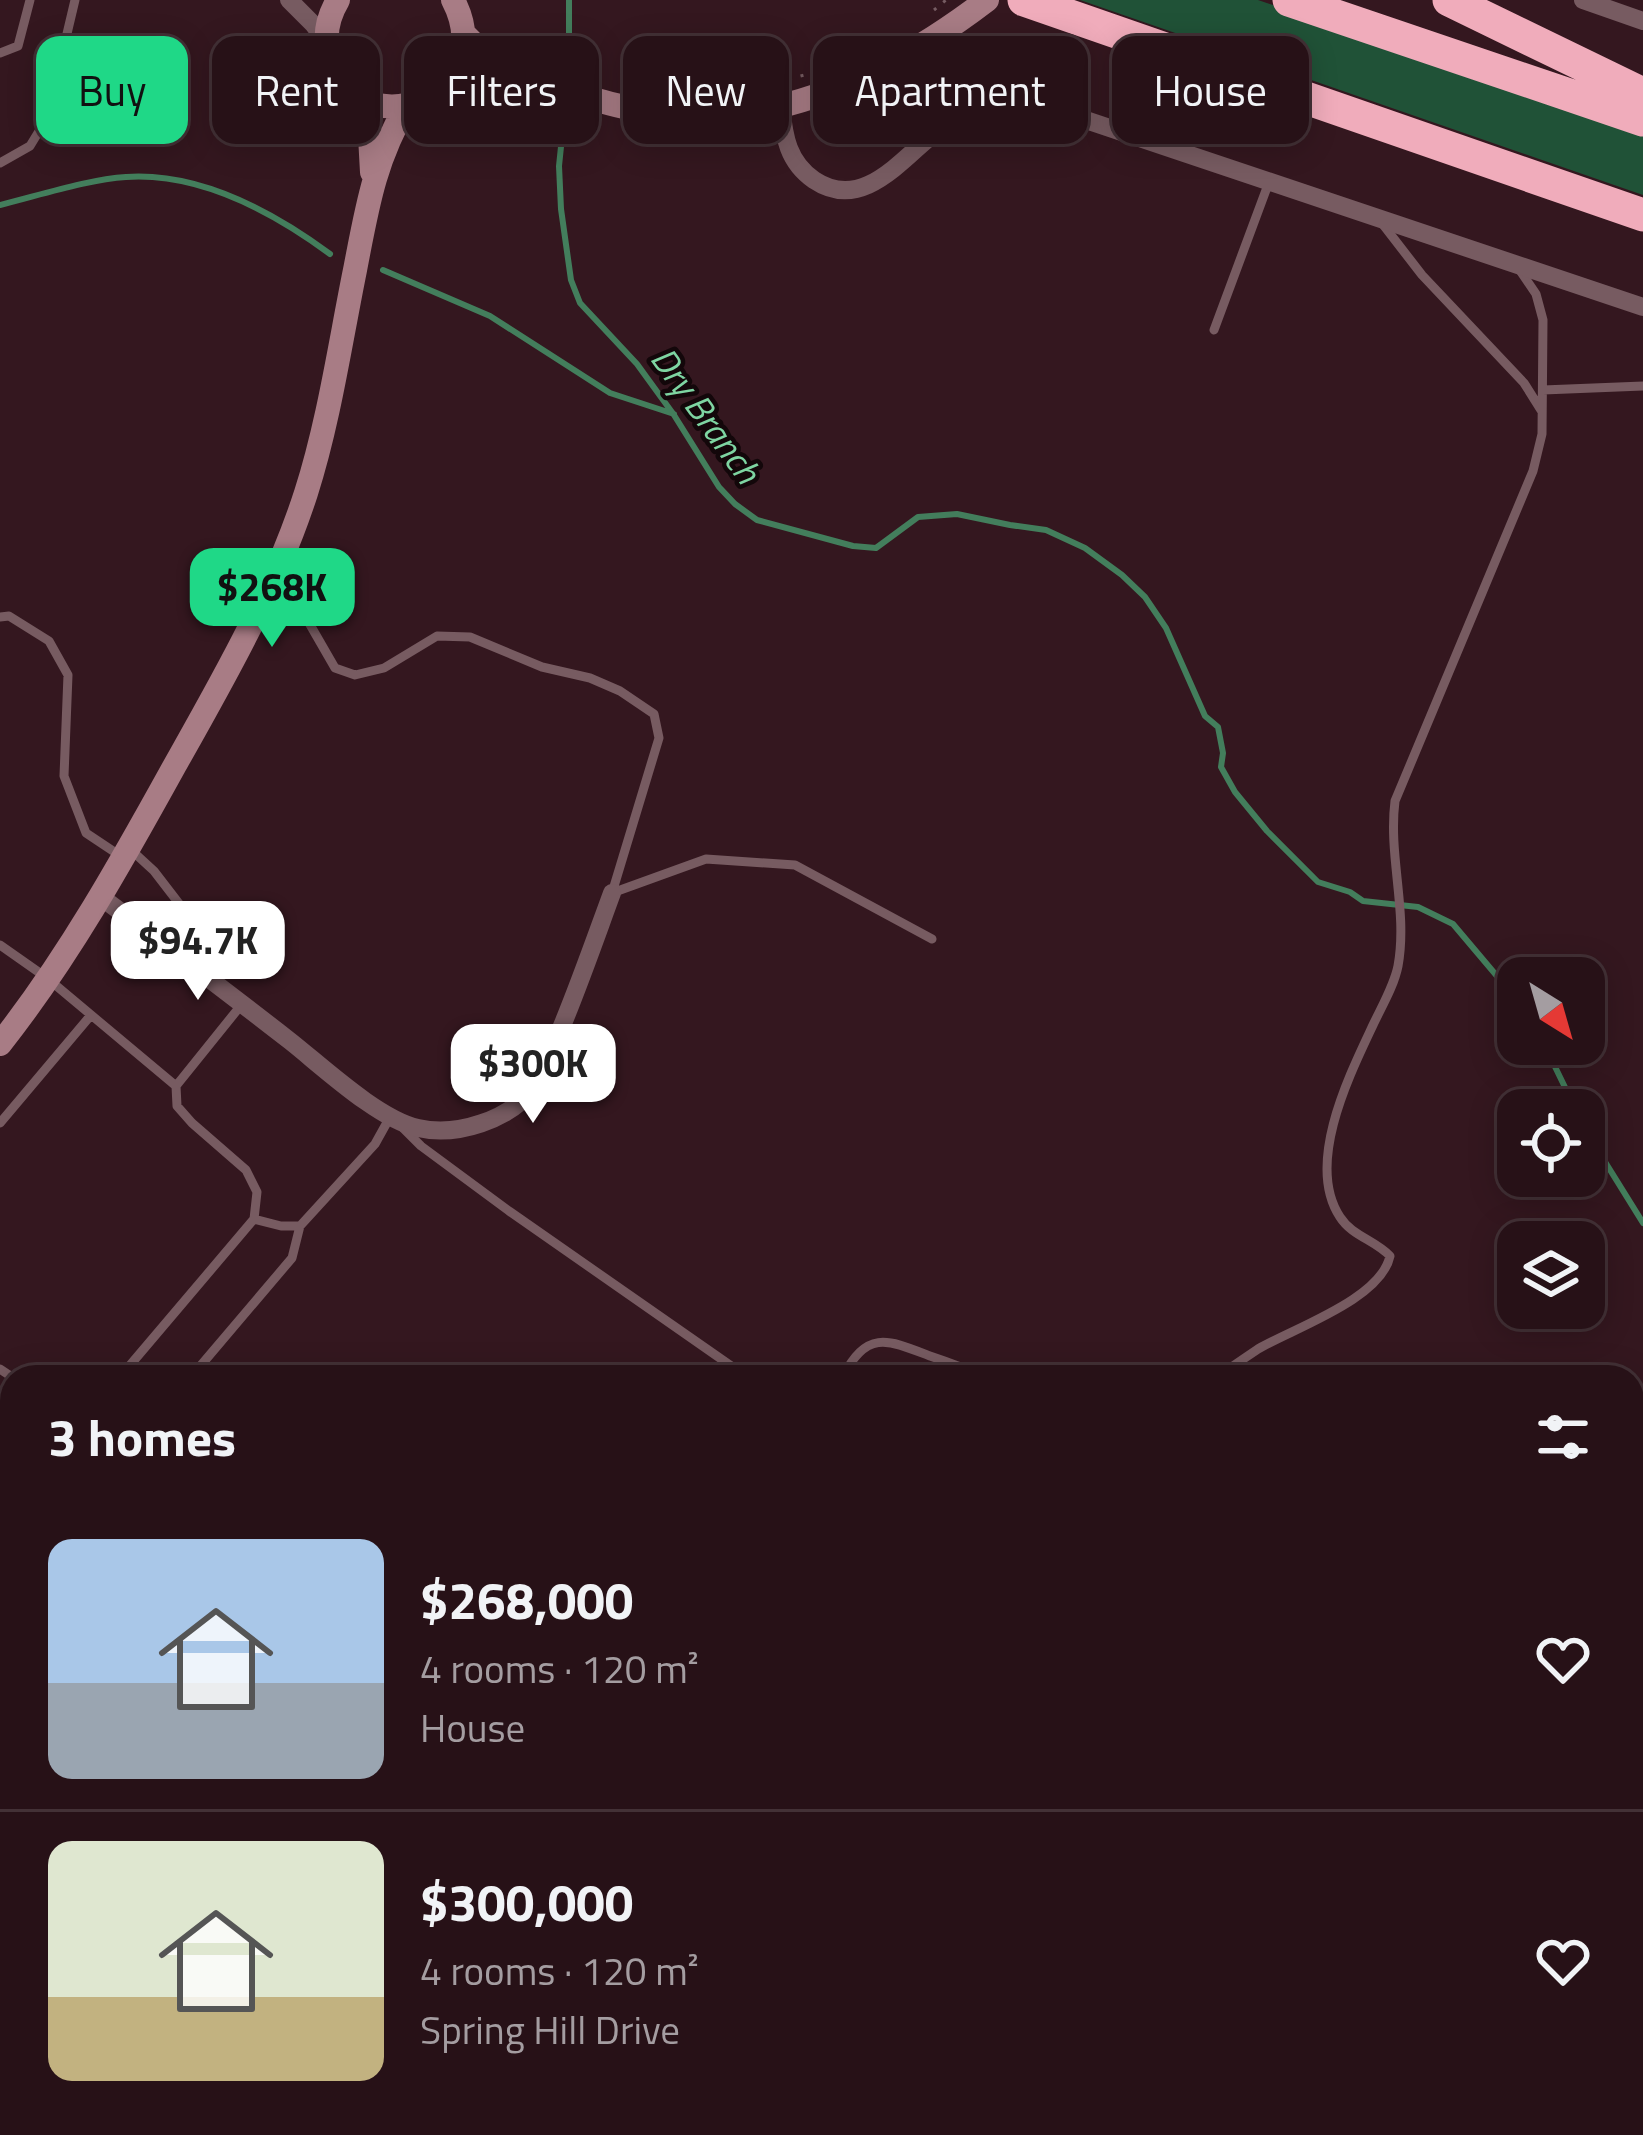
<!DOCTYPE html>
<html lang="en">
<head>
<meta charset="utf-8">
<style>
  body { margin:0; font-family:"Titillium Web",sans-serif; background:#2f1a20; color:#f1f3f6; height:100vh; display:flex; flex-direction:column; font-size:45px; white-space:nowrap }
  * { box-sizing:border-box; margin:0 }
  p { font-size:39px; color:#a49da1 }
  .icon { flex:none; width:66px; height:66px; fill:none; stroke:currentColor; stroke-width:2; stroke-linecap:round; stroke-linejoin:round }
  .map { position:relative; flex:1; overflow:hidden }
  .sheet { position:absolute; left:0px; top:1365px; width:1644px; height:771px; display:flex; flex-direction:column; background:#271117; border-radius:36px 36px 0 0; box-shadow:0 6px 30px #0003,0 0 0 3px #433136 }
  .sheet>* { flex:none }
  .hud { position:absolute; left:36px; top:36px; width:1572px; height:108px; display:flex; gap:24px }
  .needle { width:78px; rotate:143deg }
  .fabs { position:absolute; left:1497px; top:957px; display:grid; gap:24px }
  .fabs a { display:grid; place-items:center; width:108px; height:108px; border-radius:24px; background:#271117; box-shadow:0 6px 30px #0003,0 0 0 3px #433136; font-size:60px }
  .price { position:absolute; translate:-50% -102px; padding:0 27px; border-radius:24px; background:#fff; color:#222; font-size:39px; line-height:78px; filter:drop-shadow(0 3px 6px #0008) }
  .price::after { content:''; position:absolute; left:50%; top:72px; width:36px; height:27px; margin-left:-18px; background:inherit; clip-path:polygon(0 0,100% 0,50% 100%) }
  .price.current { background:#1fd887; color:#111 }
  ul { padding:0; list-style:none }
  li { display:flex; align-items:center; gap:36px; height:300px; padding:0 48px }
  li+li { border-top:3px solid #433136 }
  li span { display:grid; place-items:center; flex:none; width:336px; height:240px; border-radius:24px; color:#555 }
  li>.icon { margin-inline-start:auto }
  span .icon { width:144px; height:144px; fill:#fffc; stroke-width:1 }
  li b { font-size:51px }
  h2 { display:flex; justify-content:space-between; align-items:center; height:144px; padding:0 48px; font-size:51px }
  .chip { padding:0 42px; border-radius:24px; background:#271117; box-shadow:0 6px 30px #0003,0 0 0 3px #433136; font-size:42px; line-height:108px }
  .chip.current { background:#1fd887; color:#111 }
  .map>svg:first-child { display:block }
</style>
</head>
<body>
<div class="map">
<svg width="1643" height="2135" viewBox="0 0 1643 2135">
  <rect width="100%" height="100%" fill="#34171f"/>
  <path fill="#205237" d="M1080,0h178l385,132v63z"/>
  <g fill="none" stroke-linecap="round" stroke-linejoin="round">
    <path stroke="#437e5c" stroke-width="6" d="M569,46v-46
      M562,137l-3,29 2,43 10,71 9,23 57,61 37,51 45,72 16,17 22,16 96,26 23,2 42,-31 39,-3 53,11 36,5 39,18 37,27 23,22 21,31 39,88 13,11 5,26 -2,14 14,25 32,39 51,51 32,10 13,9 55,6 35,17 65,77
      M0,205c37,-9 90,-26 126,-28 74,-5 147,35 204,77
      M383,270l107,46 120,77 64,21
      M1544,1044l32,66
      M1584,1128l59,95"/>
    <path stroke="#765c62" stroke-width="3" stroke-dasharray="3 9" stroke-linecap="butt" d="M934,10l12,-10
      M646,88c61,5 103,2 162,-14"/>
    <path stroke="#775b61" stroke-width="9" d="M0,53l18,-7 12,-46
      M0,163l30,-17 17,-28 28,-118
      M1381,222l41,53 102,108 17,27
      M1214,330l55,-148
      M1543,390l100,-4
      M274,577l27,32 34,59 20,7 29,-7 53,-32 33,1 72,30 48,11 30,13 34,23 5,24 -47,155
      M0,617l9,-1 40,25 19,34 -4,101 22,57 33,22
      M129,848l25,23 40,52c6,14 -3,22 -11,34
      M612,893l94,-34 89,6 137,74
      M0,945l47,33 129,108
      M0,1123l91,-108
      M402,1127l19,19 88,65 238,166
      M254,1219l27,7h19l75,-82 15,-27
      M0,1369l12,8
      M120,1377l134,-158 3,-27 -11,-22 -54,-47 -15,-17 -1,-20 66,-82
      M191,1377l101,-119 8,-32
      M843,1377c23,-48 46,-37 87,-21 18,6 37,13 54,21
      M1218,1377c13,-10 27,-19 40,-28 36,-21 123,-50 132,-93 -15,-16 -38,-20 -50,-39 -35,-53 9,-141 33,-192 9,-19 21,-39 25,-59 10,-55 -10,-110 -3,-165l138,-330 9,-37 1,-114 -7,-26 -17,-25
      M1346,2135l32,-9 31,4 98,5
      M1636,2135l7,-2"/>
    <path stroke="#775b61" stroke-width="18" d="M289,0l25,25 12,16
      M1583,0l60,21
      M781,107c3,30 7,55 33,73 58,39 101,-44 148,-66 34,-16 65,-10 100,-2l581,195
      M101,897c63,47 126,95 189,144 33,26 88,78 128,87 38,9 92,-8 115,-40 11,-14 17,-33 24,-50 20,-47 37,-96 55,-145
      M0,1562l12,-3"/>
    <path stroke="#a87c85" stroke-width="24" d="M338,0c-12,20 -15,42 -6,64 35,87 169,27 121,-64
      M464,34l16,16 27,14 29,10 26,17
      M449,80c26,-2 47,5 72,10 15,3 31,1 46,3 27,5 53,15 81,19 124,21 242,-38 339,-112
      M359,96l10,22 3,54
      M0,1044c68,-86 122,-183 175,-279 49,-87 100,-176 131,-272 23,-72 34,-149 49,-223 12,-62 19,-109 52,-165"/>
    <path stroke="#f0acbb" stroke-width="33" d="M1024,0l619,215
      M1289,0l354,120
      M1449,0l194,94"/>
  </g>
  <g text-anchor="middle" stroke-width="9" stroke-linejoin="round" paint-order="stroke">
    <g font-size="36" font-style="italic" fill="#7ed5a2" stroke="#13070a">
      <text transform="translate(706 415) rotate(54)" y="13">Dry Branch</text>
    </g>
  </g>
</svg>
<div class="fabs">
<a><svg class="needle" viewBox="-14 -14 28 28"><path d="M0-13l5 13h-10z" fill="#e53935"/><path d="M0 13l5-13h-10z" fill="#a49da1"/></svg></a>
<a><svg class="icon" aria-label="locate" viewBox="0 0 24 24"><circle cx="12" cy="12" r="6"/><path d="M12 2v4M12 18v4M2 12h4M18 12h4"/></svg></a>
<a><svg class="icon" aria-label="layers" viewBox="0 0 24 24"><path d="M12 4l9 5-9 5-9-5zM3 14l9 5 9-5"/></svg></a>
</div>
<b class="price current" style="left:272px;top:650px">$268K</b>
<b class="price" style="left:198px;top:1003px">$94.7K</b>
<b class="price" style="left:533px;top:1126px">$300K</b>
<div class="hud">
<a class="chip current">Buy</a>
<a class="chip">Rent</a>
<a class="chip">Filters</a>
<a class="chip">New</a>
<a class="chip">Apartment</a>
<a class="chip">House</a>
</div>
<section class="sheet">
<h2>3 homes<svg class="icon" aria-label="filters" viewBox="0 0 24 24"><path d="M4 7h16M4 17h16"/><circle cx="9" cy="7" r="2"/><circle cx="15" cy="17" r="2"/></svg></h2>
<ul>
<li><span style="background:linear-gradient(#a9c7e8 60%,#9aa5b1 0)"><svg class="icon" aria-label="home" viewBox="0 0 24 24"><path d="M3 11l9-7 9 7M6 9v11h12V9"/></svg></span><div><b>$268,000</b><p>4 rooms · 120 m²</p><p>House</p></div><svg class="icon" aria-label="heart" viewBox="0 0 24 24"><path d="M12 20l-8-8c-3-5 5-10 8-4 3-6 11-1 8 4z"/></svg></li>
<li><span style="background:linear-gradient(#dfe7d0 65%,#c2b280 0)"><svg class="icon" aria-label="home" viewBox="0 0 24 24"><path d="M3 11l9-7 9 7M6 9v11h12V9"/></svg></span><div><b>$300,000</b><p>4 rooms · 120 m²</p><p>Spring Hill Drive</p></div><svg class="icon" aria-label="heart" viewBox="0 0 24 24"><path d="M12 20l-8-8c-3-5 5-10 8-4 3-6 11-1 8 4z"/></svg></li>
</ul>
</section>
</div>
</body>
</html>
